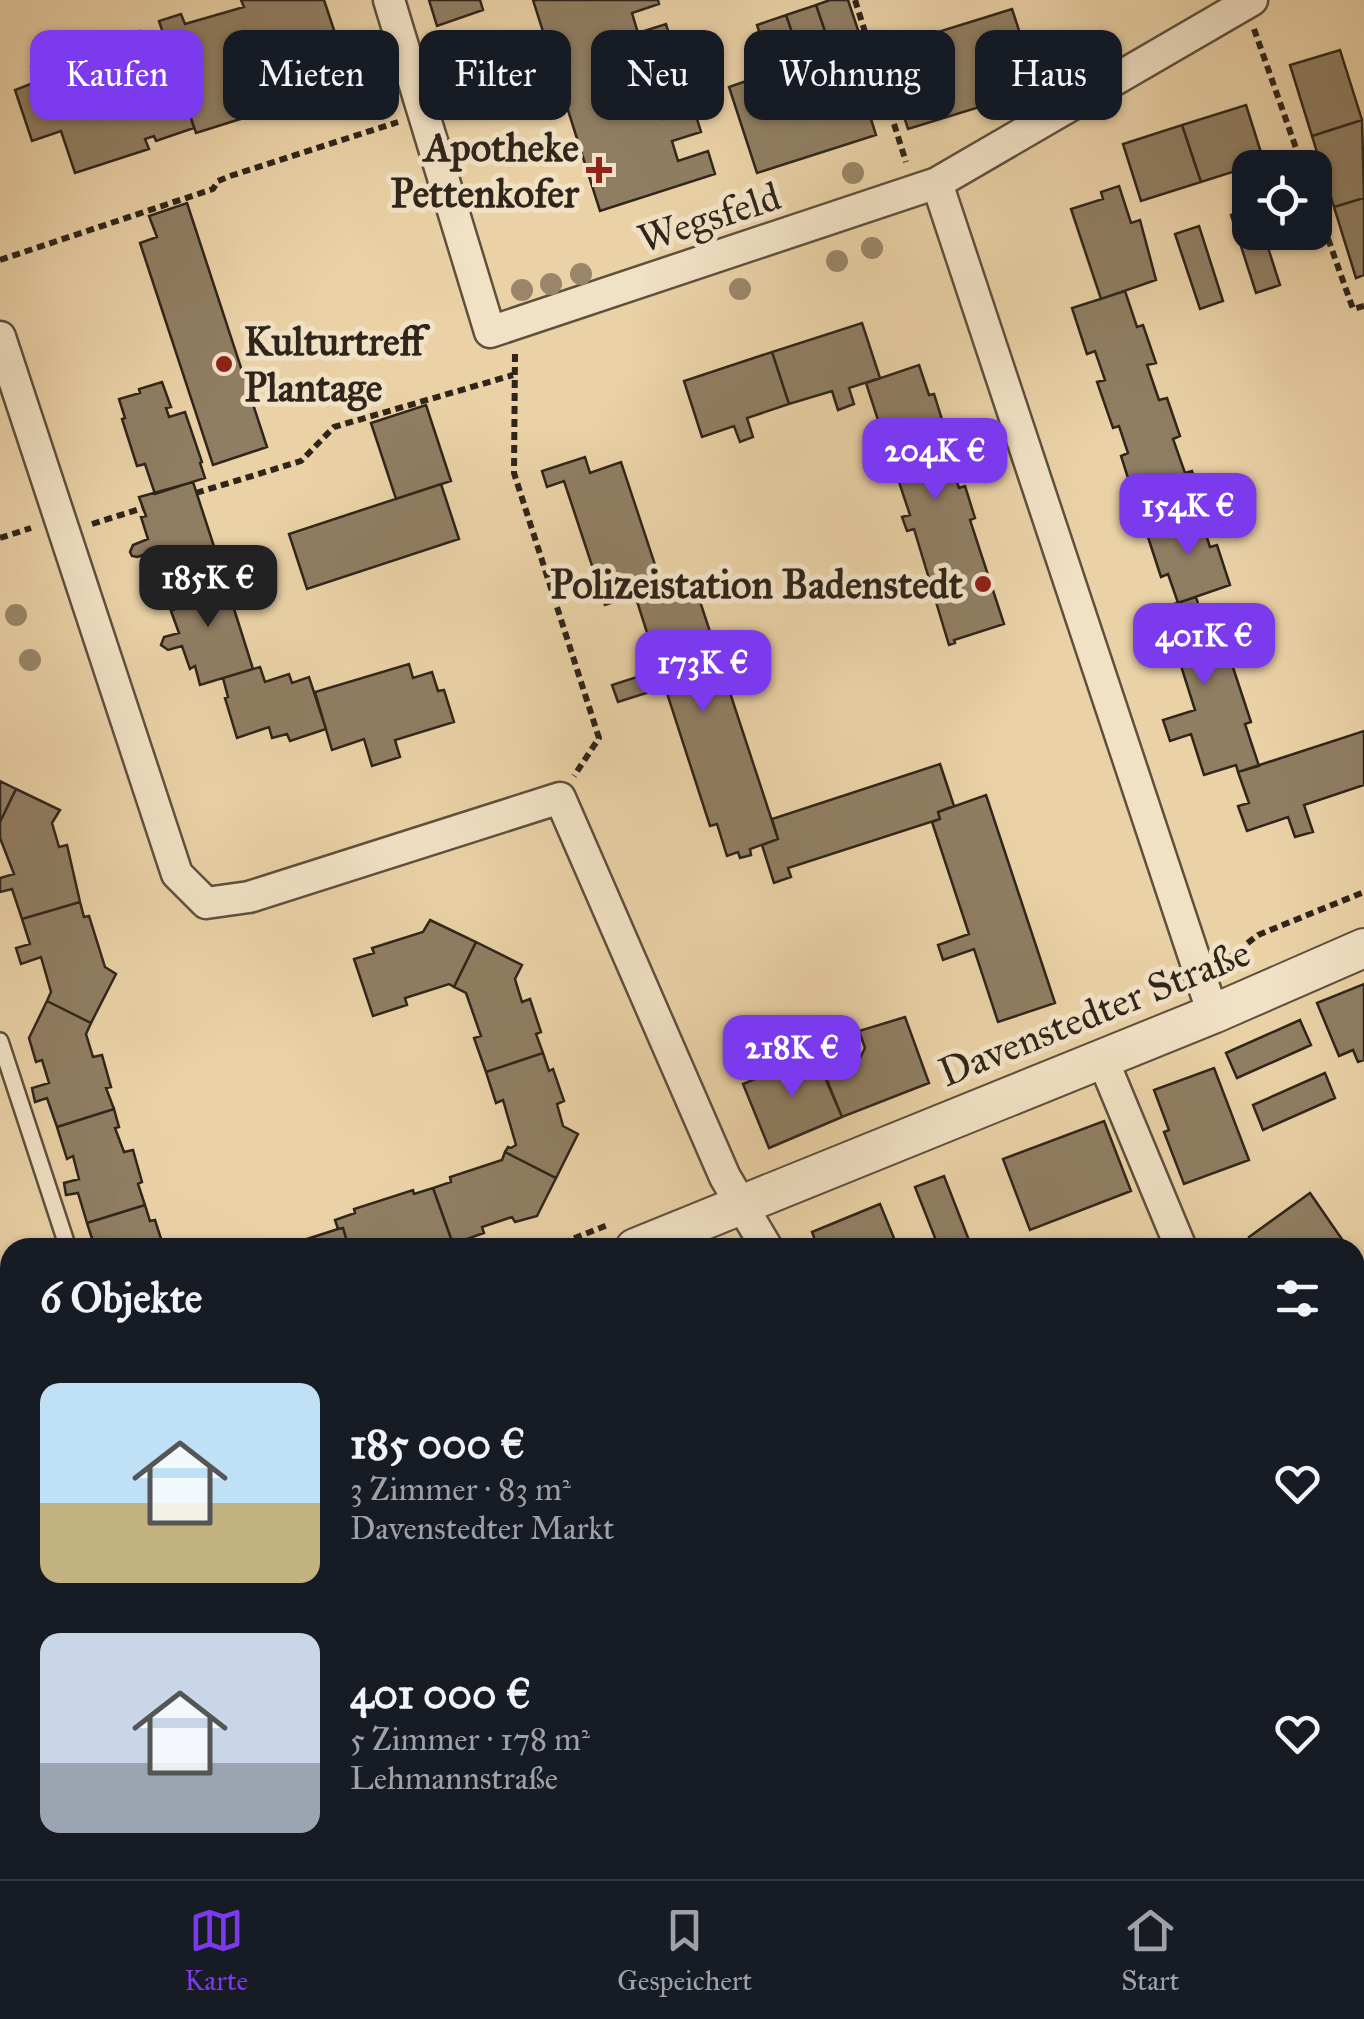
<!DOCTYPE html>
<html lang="de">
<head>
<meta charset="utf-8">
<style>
  body { margin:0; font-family:"IM FELL Great Primer",serif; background:#242831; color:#f1f3f6; height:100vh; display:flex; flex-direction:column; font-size:38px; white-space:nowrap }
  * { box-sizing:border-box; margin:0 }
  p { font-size:32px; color:#9ea1a6 }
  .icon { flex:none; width:55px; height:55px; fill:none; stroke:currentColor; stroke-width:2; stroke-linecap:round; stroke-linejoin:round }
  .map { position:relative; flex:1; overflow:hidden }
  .sheet { position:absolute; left:0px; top:1238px; width:1365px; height:642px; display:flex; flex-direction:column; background:#171b24; border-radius:30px 30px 0 0; box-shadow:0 2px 8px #0004 }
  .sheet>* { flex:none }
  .top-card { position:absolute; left:30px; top:30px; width:1305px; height:90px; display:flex; gap:20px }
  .buttons { position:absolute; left:1232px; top:150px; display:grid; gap:20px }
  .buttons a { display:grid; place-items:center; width:100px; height:100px; border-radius:20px; background:#171b24; box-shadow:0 2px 8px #0004; font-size:50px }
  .price { position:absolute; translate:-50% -85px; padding:0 22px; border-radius:20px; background:#7c3aed; color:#fff; font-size:32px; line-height:65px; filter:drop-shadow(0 2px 5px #0008) }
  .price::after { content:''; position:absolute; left:50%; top:60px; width:30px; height:22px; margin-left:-15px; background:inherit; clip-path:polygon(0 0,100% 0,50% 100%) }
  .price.on { background:#222; color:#fff }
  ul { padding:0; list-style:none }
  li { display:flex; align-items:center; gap:30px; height:250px; padding:0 40px }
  li span { display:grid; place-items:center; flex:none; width:280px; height:200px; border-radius:20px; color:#555 }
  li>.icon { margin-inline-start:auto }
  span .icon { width:120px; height:120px; fill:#fffc; stroke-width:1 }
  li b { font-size:42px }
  h2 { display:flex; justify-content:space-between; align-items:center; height:120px; padding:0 40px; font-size:42px }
  .tag { padding:0 35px; border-radius:20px; background:#171b24; box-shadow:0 2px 8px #0004; font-size:35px; line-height:90px }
  .tag.on { background:#7c3aed; color:#fff }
  .tab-bar { display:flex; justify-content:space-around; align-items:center; height:140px; border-top:2px solid #363941; background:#171b24; font-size:28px; color:#9ea1a6 }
  .tab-bar a { display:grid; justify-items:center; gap:5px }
  .tab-bar .on { color:#7c3aed }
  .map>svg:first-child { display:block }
</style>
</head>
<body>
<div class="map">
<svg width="1364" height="1879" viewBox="0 0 1364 1879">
  <rect width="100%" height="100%" fill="#ead1a6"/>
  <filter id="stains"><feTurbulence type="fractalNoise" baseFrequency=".002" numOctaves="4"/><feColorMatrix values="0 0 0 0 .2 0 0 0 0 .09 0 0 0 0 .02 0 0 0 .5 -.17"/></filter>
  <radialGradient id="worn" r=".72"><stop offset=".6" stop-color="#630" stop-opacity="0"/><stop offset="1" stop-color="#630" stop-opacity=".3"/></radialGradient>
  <path fill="#907e63" stroke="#2f251a" stroke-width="2.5" d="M241,0h83l28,84 -156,49 -37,-112 22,-7 4,10 59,-17z
    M429,0h51l3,10 -46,16z
    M533,0h125l1,4 -27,9 6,20 28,-9 7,24 -30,9 7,20 30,-9 6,21 -28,10 6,20 30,-10 7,23 -29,9 6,20 30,-10 7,23 -115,37z
    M830,0h18l11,33 -30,10 -13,-38z
    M816,5l13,38 -30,10 -13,-38z
    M1012,9l21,64 -52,27 2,6 -75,23 -25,-80z
    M786,15l13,38 -30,10 -12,-38z
    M140,31l5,15 20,-6 29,88 -38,13 -2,-5 -9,3 4,10 -74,24 -14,-42 -29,10 -17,-51 21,-8 -5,-15 35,-12 5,16 39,-13 -5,-15z
    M848,46l28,89 -119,38 -28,-86z
    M1340,50l22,70 -50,16 -22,-71z
    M1246,105l18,57 -63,20 -19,-57z
    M1362,120l2,78 -30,9 -22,-71z
    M1182,125l19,57 -60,19 -18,-57z
    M1119,186l12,37 9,-3 16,60 -55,19 -30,-90 32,-10 -2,-7z
    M1364,198v77l-8,3 -22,-71z
    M187,203l80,244 -54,18 -73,-222 17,-6 -8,-21z
    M1250,208v24h13l17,53 -24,8 -25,-78z
    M1199,226l24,75 -23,8 -25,-75z
    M1125,291l12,36 6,-2 13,38 -9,2 12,35 8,-2 13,38 -7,3 12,34 7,-2 14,40 -53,18 -10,-29 -7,3 -15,-47 7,-3 -9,-27 -6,2 -16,-46 8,-2 -10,-29 -8,3 -15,-46z
    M862,323l18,55 -31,10 5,16 -16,6 -6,-19 -43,13 -17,-52z
    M772,352l17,52 -42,14 6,19 -13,5 -6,-16 -32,11 -18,-56z
    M919,365l10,30 5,-1 10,32 -5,2 20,60 6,-2 10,32 -5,2 34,104 -50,16 1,3 -6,2 -35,-116 -7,2 -5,-14 8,-2 -26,-78 -7,3 -5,-15 7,-2 -13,-40z
    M162,382l9,25 -5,1 3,9 16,-5 17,50 -2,1 5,15 -50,16 -10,-30 -8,2 -15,-47 3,-1 -6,-19 21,-6 -1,-4z
    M426,405l25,76 -55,18 -25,-76z
    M585,457l5,16 31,-11 41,124 -57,19 -41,-124 -17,6 -5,-16z
    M193,482l30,92 -54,17 -5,-18 -4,2 -7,-23 -16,5 -5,-1 -2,-4 3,-7 15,-6 -7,-22 5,-1 -7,-19z
    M441,484l18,55 -152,50 -18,-55z
    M1199,513l11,34 7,-2 13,40 -52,18 -10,-29 -7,3 -15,-46z
    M223,574l30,95 -53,16 -5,-19 -5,3 -8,-23 -14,4 -7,-5 3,-8 15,-4 -8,-22 4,-2 -6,-18z
    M692,577l86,262 -28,10 1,6 -11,3 -2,-6 -11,4 -10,-32 -7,2 -45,-139 -47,15 -6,-17 47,-15 -24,-75z
    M1196,597l10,33 13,-5 32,97 -6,2 14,42 -21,6 -2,-7 -32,10 -13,-41 -21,7 -7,-21 32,-10 -19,-60 -20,7 -14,-43z
    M409,664l4,14 19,-6 6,19 6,-1 10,32 -59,18 5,17 -28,9 -8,-27 -32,11 -17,-58z
    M260,667l5,15 24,-8 3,9 17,-6 17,52 -36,12 -3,-7 -15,4 -3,-11 -32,11 -12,-40 3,-1 -5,-19z
    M1364,731v54l-60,20 9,27 -18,5 -7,-20 -41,14 -9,-25 11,-3 -11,-31z
    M940,764l14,42 -16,6 2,7 -152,49 3,9 -17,6 -12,-38 16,-6 -6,-20z
    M0,781l16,8 -16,33z
    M16,789l44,21 -8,13 7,24 8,-2 13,57 -58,17 -10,-30 -12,3v-14l14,-4 -14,-36v-16z
    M986,795l69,208 -57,19 -24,-73 -31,11 -5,-15 31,-11 -37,-112 8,-3 -2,-7z
    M80,902l4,15 5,-1 16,51 11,7 -25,49 -44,-22 4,-9 -10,-35 -20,7 -5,-16 14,-4 -8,-25z
    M430,920l46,22 -22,45 -5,-3 -44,14 2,7 -34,11 -19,-57 20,-6 -2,-5 51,-16z
    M476,942l46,23 -7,14 7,23 8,-3 11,33 -5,2 7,19 -57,19 -12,-34 7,-2 -15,-43 -12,-6z
    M1364,984v76l-6,2 -5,-12 -14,6 -22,-53z
    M47,1001l44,22 -5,11 7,23 9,-2 9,32 -5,1 8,21 -57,18 -10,-29 -12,4 -3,-14 17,-5 -7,-23 -6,2 -7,-24z
    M905,1017l24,66 -87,34 -19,-44 37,-15 5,-10 -6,-17z
    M1300,1020l11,25 -74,33 -11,-25z
    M543,1053l6,18 4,-2 11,32 -7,3 6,22 15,8 -22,44 -51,-26 3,-5 3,1 5,-3 -13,-45 -7,3 -10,-31z
    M816,1053l26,64 -73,31 -26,-64z
    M1214,1068l35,92 -65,24 -20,-52 5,-2 -15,-40z
    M1325,1073l10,25 -72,32 -10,-25z
    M114,1109l5,18 -4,1 9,24 9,-2 9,32 -4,2 7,21 -58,18 -9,-30 -12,2 -2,-12 15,-4 -6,-23 -6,3 -10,-32z
    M1104,1121l27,70 -101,39 -27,-71z
    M505,1152l51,26 -19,38 -22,6 -3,-5 -30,10 2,6 -31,11 -20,-56 18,-6 -1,-5 52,-17z
    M944,1176l28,72h-33l-24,-61z
    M433,1188l20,56 -11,4h-93l-6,-20 -5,1 -3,-9 20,-7 -1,-4 59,-19 1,4z
    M1310,1193l38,55h-92l-7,-11z
    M880,1204l18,44h-80l-6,-16z
    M145,1205l5,16 5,-1 9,28h-69l-8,-25z
    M343,1228l6,20h-70l59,-19z
    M1355,1257l9,13v22l-9,7z
    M1364,1292v27l-9,-12v-8z
    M10,1344v70l-10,3v-60l9,-3 -3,-9z
    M1,1597l9,20v54l-6,3 -4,-9z
    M1355,1770l9,20v13l-9,5z
    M91,1870h42l-23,9h-15z
    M158,1870h23l4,9h-27l-4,-8z
    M240,1870h43l3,9h-68z
    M366,1870h51l4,9h-68l-2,-3z
    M640,1870h63l4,9h-70l-2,-7z
    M777,1870h39l-22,9h-13z
    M816,1870h31l4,9h-57z
    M987,1870h16l4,9h-40z
    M1227,1870h8l4,8 -44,1 16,-8 2,5z"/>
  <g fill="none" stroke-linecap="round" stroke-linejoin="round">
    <g stroke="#5e503d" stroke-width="20">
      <path id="service" d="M0,1041l68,207"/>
    </g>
    <g stroke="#5e503d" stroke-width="35">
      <path id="minor" d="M389,0l101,332 447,-149 315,-183
        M937,183l276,831
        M0,337l177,537 29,29 43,-6 311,-99 165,379 42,71
        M1102,1058l79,190
        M1355,1477l9,3
        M1048,1870l5,9
        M550,1879l22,-9"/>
    </g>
    <g stroke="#5e503d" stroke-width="42">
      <path id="tertiary" d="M635,1248l578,-234 151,-66
        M0,1508l10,-4"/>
    </g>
    <path stroke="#2f251a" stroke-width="6" stroke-dasharray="8 5" stroke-linecap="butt" d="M855,0l51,162
      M1254,29l49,139
      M1315,202l38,107 11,-3
      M0,260l213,-71 5,-8 12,-5 168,-54
      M515,354l-1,119 85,265 -25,38
      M196,493l105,-32 33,-34 179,-52
      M92,524l51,-16
      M0,538l31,-10
      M1227,959l31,-24 106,-43
      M550,1248l60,-24
      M0,1467l10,-4
      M1355,1590l9,-21
      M197,1870l4,9
      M333,1870l4,9
      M461,1870l3,9
      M1081,1878l18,-8"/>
    <use href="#service" stroke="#f1e1c5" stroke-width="15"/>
    <use href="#minor" stroke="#f1e1c5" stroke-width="30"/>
    <use href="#tertiary" stroke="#f1e1c5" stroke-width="38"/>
  </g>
  <g fill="#998669">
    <circle cx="513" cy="56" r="11"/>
    <circle cx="853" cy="173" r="11"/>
    <circle cx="720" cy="216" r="11"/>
    <circle cx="872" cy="248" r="11"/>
    <circle cx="837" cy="261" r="11"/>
    <circle cx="581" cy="274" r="11"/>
    <circle cx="551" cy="284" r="11"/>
    <circle cx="740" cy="289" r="11"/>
    <circle cx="522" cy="290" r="11"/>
    <circle cx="16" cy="615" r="11"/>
    <circle cx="30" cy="660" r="11"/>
  </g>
  <g fill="#8f2418" stroke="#f1e1c5" stroke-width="4">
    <path d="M594 155h10v10h10v10h-10v10h-10v-10h-10v-10h10z"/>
    <circle cx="224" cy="364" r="10"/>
    <circle cx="983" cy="584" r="10"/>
  </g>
  <g text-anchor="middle" stroke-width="10" stroke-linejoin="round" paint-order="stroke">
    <g font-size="40" font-weight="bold" fill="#2f251a" stroke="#f1e1c5" text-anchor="end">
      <text x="579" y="161">Apotheke<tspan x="579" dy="46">Pettenkofer</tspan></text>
      <text x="244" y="355" text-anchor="start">Kulturtreff<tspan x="244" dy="46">Plantage</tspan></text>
      <text x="963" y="598">Polizeistation Badenstedt</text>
    </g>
    <g font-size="40" fill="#2f251a" stroke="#f1e1c5">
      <text transform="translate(709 217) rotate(-18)" y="14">Wegsfeld</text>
      <text transform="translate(1094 1012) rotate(-22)" y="14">Davenstedter Straße</text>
    </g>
  </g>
  <rect width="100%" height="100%" filter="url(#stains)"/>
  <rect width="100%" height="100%" fill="url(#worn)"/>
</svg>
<div class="buttons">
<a><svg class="icon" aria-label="locate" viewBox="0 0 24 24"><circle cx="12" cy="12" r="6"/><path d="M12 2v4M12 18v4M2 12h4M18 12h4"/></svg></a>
</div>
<b class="price" style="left:935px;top:503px">204K €</b>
<b class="price" style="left:1188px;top:558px">154K €</b>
<b class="price on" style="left:208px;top:630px">185K €</b>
<b class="price" style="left:1204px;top:688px">401K €</b>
<b class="price" style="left:703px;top:715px">173K €</b>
<b class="price" style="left:792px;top:1100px">218K €</b>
<div class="top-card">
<a class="tag on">Kaufen</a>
<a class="tag">Mieten</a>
<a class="tag">Filter</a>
<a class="tag">Neu</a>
<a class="tag">Wohnung</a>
<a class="tag">Haus</a>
</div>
<section class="sheet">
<h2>6 Objekte<svg class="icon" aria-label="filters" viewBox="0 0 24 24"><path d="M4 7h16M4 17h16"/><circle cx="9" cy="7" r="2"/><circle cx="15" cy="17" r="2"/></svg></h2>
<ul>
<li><span style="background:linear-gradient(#bfe0f5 60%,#c2b280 0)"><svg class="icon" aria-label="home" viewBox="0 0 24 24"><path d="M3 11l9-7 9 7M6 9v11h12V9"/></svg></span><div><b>185 000 €</b><p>3 Zimmer · 83 m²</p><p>Davenstedter Markt</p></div><svg class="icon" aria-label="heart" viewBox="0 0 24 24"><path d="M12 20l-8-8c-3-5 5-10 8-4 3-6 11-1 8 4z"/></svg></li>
<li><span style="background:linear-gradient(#c9d6e8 65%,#9aa5b1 0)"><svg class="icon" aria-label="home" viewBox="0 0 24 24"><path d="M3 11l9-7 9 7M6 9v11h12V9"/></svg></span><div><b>401 000 €</b><p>5 Zimmer · 178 m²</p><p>Lehmannstraße</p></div><svg class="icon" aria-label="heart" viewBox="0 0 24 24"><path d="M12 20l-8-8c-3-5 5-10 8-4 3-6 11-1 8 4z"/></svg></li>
</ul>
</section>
</div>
<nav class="tab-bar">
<a class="on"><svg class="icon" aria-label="map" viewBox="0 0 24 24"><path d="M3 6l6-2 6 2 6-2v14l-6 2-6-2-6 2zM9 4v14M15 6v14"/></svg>Karte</a>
<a><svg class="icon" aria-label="saved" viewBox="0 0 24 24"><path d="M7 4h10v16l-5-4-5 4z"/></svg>Gespeichert</a>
<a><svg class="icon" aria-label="home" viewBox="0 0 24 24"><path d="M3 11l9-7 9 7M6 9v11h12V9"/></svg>Start</a>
</nav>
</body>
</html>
